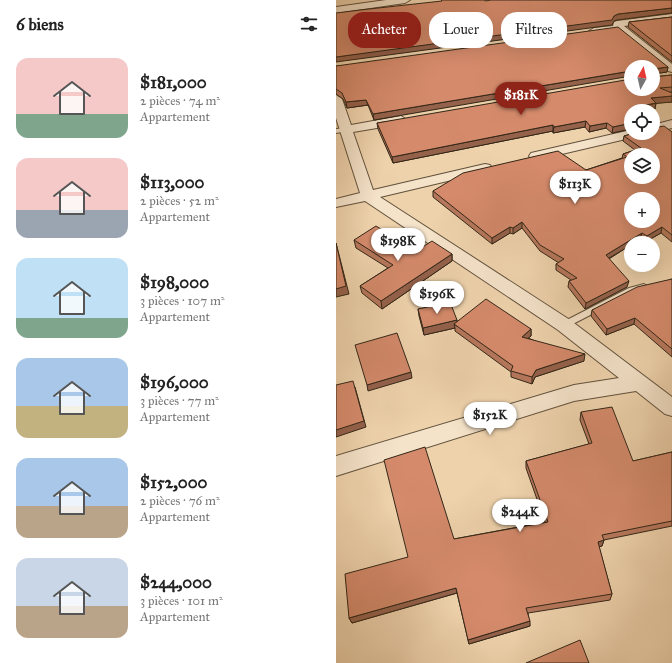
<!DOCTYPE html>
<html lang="fr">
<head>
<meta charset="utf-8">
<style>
  body { margin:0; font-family:"IM FELL Great Primer",serif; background:#f2f2f2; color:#222; height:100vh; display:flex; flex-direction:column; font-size:15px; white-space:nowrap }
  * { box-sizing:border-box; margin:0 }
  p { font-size:13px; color:#767676 }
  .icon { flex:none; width:22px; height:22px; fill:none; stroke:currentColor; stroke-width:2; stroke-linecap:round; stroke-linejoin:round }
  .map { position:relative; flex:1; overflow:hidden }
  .drawer { display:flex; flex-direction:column; background:#fff; width:336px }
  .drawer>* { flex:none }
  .hud { position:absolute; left:12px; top:12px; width:264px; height:36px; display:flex; gap:8px }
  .needle { width:26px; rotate:8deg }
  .buttons { position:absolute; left:288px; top:60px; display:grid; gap:8px }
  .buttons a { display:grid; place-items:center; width:36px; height:36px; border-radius:50%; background:#fff; box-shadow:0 4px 16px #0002; font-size:20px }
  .price { position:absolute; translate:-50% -34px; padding:0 9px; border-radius:14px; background:#fff; color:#222; font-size:13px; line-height:26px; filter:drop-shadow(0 1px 2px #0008) }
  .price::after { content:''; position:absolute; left:50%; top:24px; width:12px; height:9px; margin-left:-6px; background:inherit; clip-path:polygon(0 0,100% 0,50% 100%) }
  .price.current { background:#8f2418; color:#fff }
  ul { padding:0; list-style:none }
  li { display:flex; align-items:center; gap:12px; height:100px; padding:0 16px }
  li span { display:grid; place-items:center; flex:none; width:112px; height:80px; border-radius:12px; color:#555 }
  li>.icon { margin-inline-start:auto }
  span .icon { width:48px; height:48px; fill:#fffc; stroke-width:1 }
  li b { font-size:17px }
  h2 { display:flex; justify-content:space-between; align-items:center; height:48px; padding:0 16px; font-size:17px }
  .chip { padding:0 14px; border-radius:16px; background:#fff; box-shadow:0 4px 16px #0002; font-size:14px; line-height:36px }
  .chip.current { background:#8f2418; color:#fff }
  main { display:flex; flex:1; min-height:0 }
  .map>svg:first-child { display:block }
</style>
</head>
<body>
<main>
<section class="drawer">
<h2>6 biens<svg class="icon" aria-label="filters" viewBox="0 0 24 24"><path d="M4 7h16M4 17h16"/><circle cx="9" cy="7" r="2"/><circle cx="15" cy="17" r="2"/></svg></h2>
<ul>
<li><span style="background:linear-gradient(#f6c9c9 70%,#7fa58c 0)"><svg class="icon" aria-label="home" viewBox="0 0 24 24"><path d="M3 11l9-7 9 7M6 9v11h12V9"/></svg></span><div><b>$181,000</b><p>2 pièces · 74 m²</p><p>Appartement</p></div></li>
<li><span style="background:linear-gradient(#f6c9c9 65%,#9aa5b1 0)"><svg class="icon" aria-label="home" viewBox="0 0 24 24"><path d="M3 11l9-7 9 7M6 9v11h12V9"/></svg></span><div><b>$113,000</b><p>2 pièces · 52 m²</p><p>Appartement</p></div></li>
<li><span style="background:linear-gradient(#bfe0f5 75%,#7fa58c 0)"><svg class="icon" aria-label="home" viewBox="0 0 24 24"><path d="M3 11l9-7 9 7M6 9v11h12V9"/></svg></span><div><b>$198,000</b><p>3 pièces · 107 m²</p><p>Appartement</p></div></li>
<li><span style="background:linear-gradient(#a9c7e8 60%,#c2b280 0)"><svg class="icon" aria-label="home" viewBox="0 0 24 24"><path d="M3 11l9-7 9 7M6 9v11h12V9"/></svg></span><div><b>$196,000</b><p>3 pièces · 77 m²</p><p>Appartement</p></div></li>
<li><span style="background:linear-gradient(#a9c7e8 60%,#b9a48a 0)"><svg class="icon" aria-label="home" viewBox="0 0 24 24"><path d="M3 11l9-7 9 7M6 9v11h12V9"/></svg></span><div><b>$152,000</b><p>2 pièces · 76 m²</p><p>Appartement</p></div></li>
<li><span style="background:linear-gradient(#c9d6e8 60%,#b9a48a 0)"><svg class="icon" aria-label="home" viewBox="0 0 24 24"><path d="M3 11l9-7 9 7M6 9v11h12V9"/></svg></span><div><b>$244,000</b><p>3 pièces · 101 m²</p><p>Appartement</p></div></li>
</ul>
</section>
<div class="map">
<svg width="336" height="663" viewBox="0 0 336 663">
  <rect width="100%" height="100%" fill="#eed2ac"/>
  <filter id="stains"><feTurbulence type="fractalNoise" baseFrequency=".005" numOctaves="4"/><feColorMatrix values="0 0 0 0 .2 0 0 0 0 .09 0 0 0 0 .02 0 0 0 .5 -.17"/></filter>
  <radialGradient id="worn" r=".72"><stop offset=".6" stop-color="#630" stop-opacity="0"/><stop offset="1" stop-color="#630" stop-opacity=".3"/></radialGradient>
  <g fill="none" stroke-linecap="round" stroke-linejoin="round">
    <g stroke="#61513c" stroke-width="2">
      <path id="lane" d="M10,128l3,2 -1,1 -12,2v-4z
        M308,284l4,3 -1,2 -12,3 -68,35 -3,1 -4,-3 1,-2 68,-35z"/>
    </g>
    <g stroke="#61513c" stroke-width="2">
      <path id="street" d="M50,0h24l-5,3 -69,10v-6z
        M336,14v6l-48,6 48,38v8l-4,-1 -50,-40 -24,3 -5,-3 5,-3 19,-2 1,-4 3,-1z
        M0,95l6,4 9,26 50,-9 6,4 -6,4 -48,8 20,58 112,-26 5,1 2,3 -2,3 -110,26 190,123 102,77v19l-7,-2 -29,-23 -62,10 -238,75v-20l238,-71 45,-7 -61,-48 -193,-129 -29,6v-8l24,-6 -24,-75z
        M336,120v8l-19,5v-8z
        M295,130v3h10l-2,3 -103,24 -5,-1 -2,-3 2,-3z"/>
    </g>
    <use href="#lane" fill="#f4e2c9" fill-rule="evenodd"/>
    <use href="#street" fill="#f4e2c9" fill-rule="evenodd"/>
  </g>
  <path fill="#b6775c" stroke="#322617" d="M336,17v45l-44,-35 1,-5z
    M0,66l332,1 -1,5 -14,2v3l19,-2v17h-2l2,10 -16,1 -1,6 -10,2h-14v18l-19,4 -6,-5 -17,4 -4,-5 -32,6v-2l-160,32 -15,-34 -1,-6 254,-34 22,-22 -279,53 -6,-15 -21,3 -4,-9 -7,-5z
    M317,128l19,4v110l-11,-9 -16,9 -5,-3 -31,20 18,28 -42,22 -17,-22 1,-6 2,-1 -15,-10v-6l3,-1 -19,-12 -18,-23 -9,6 -3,-1 -18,11 -59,-47v-6l153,-21 36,-12 1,-4 12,-4 -12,-9 1,-5z
    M18,240l62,11 36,3v7l-70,48 -20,-16 -2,-7 28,-18 -32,-20z
    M336,279v78l-38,-33 -28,11 -15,-19 1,-6z
    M82,309l39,11v2l74,7v7l-3,2 56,23 -49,16 -3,7 -21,-7v-5l-56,-41v-3l-31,7 -5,-19z
    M245,412l52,49 39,-9v74l-68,14 -2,6 -3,1 13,47 -2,6 -82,13 2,13 -61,18 -12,-51 -105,30 -3,-5 59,-61 46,-18 91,-17 -19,-54v-7l63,-17 -9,-24z"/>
  <path fill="#94614b" stroke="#322617" d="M336,8v5l-55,7 -3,1 -2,4 -276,37v-5l278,-41 4,-2z
    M332,67l-1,5 -14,2v-5z
    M295,71v5l-257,44 -1,-6z
    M336,96v6l-22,2 1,-6z
    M30,100l2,5 -21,3 -1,-6z
    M320,103l-1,6 -10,2h-10l1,-4z
    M250,121l-1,6 -32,6 1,-6z
    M271,123l-1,5 -17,4 1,-6z
    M295,123v6l-19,4 1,-6z
    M217,125v6l-160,32 -1,-6z
    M186,222v6l-9,6v-6z
    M174,227v6l-18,11v-6z
    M326,227l-1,6 -16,9 2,-6z
    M306,233l-2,6 -6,4h-3v2l-27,16 2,-6z
    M0,243l13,51 -13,3z
    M116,254v7l-70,48 -1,-8z
    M293,281l-2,6 -42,22 1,-6z
    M299,318l-1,6 -28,11 1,-6z
    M121,320v6l-3,-2 1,4 -31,7 -1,-7z
    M195,329v7l-9,7v-6z
    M249,354l-1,7 -49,16 -3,7v-7l4,-7z
    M75,372l1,6 -44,13 -1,-6z
    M19,387l11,40 -30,10v-7z
    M268,540l-2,6 -6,2 2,-6z
    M120,588l1,5 -105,30 -3,-5z
    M194,621v5l-61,18 -1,-4z"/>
  <path fill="#d48a6b" stroke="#322617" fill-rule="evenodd" d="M105,0h44v1l6,-1h181v8l-54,6 -4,2 -2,4 -276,37v-44l24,-3 82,-9z
    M336,17v39l-43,-34z
    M282,27l50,40 -15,2v-2h-22v4l-258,43 -7,-14 -20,2 -4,-9 -6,-4v-23z
    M317,72v5l19,-2v12l-12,1 12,5v3l-21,2 5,5 -20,4 6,4h-11v12l-18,4 -6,-4 -17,3 -4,-5 -32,6 -1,-2 -161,32 -15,-34 254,-44v10h22z
    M317,122v6l11,-2 8,6v103l-10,-8 -15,9 -5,-3 -36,22 23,26 -43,22 -17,-22 8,-3 -21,-14 8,-5 -24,-14 -18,-23 -9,6 -3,-1 -18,11 -59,-47 30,-18 95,-22 28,19 41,-13 -4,-3 18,-6 -17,-12 11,-3h18zM295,155h22v22h-22zM295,199h22v22h-22z
    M40,226l40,25 16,-10 20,13 -71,47 -21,-15 33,-21 -39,-25z
    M0,243l10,43 -10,3z
    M336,279v70l-37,-31 -28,11 -15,-19 45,-23z
    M150,299l45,30 -9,8 63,17 -49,16 -4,7 -21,-6 2,-5 -59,-42z
    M114,302l7,18 -34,8 -5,-19z
    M61,333l14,39 -44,13 -12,-40z
    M17,381l11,40 -28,9v-45z
    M276,407l21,54 39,-9v69l-70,14 2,5 -6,2 14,52 -86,14 4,13 -62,19 -12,-52 -107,30 -4,-44 63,-17 -24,-97 41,-13 29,92 94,-17 -22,-61 66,-18 -11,-31z
    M244,640l9,23h-63z"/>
  <rect width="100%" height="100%" filter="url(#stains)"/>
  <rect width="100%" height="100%" fill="url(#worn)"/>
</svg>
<div class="buttons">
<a><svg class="needle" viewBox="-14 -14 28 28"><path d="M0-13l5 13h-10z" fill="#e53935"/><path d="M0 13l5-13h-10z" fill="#767676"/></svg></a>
<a><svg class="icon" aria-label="locate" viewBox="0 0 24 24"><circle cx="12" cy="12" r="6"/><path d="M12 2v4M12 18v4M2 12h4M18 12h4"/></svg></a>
<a><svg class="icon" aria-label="layers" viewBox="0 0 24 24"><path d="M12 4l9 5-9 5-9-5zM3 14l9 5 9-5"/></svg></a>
<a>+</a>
<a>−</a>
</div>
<b class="price current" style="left:185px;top:116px">$181K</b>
<b class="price" style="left:239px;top:205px">$113K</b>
<b class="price" style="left:62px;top:262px">$198K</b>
<b class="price" style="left:101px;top:315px">$196K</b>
<b class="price" style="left:154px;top:436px">$152K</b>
<b class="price" style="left:184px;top:533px">$244K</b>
<div class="hud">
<a class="chip current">Acheter</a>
<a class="chip">Louer</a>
<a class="chip">Filtres</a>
</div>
</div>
</main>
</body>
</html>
